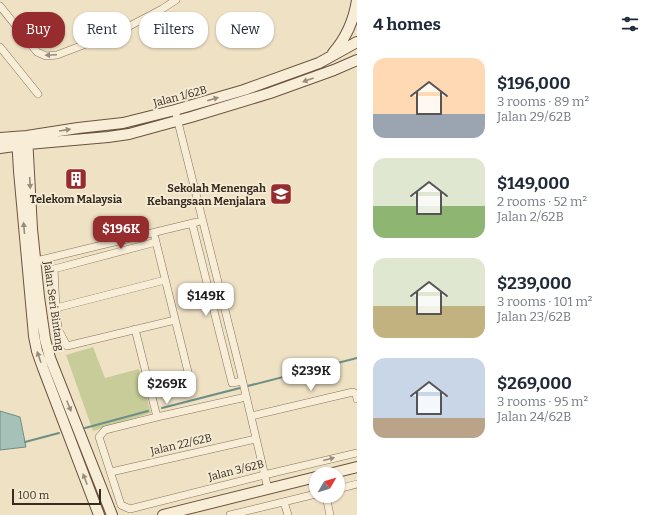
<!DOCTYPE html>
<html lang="en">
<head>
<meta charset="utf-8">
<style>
  body { margin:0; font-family:Bitter,serif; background:#f6f6f7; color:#1f2937; height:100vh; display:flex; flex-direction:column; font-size:15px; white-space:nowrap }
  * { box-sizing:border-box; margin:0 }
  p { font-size:13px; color:#747a83 }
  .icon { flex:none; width:22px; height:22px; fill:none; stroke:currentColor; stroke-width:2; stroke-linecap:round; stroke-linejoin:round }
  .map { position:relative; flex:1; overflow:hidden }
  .details { display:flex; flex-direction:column; background:#fff; width:300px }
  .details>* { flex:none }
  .guide { position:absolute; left:12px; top:12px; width:285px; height:36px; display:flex; gap:8px }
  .needle { width:26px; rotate:52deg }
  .tools { position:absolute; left:309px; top:467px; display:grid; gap:8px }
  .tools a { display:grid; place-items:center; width:36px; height:36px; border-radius:50%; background:#fff; box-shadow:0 1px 3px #0004; font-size:20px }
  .scale { position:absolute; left:12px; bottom:10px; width:89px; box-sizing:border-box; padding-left:4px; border:2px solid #382b1f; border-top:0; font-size:11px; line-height:14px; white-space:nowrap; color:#382b1f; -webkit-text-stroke:3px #f5ebd4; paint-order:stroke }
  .price { position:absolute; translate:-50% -34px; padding:0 9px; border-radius:8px; background:#fff; color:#222; font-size:13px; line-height:26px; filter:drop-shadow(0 1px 2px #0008) }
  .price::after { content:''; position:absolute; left:50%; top:24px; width:12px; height:9px; margin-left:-6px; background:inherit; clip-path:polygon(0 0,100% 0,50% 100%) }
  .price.current { background:#962c2e; color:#fff }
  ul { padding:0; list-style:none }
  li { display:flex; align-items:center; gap:12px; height:100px; padding:0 16px }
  li span { display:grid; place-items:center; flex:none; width:112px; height:80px; border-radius:12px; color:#555 }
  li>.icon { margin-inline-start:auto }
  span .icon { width:48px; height:48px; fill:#fffc; stroke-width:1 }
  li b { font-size:17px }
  h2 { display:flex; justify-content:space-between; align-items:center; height:48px; padding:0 16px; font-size:17px }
  .chip { padding:0 14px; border-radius:16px; background:#fff; box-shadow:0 1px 3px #0004; font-size:14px; line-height:36px }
  .chip.current { background:#962c2e; color:#fff }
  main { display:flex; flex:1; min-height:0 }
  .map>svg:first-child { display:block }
</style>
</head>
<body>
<main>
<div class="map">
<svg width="357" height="515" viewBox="0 0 357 515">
  <rect width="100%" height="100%" fill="#eee1c4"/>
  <path fill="#c7cc98" d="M93,347l12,31 34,-9 12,44 -58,18 -27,-76z"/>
  <path fill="#a6c1b8" stroke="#6d8f86" d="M0,411l20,6 6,30 -26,3z"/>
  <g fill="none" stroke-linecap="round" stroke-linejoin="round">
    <path stroke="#6d8f86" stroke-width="2" d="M162,408l195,-50
      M85,428l63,-17
      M25,442l34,-9"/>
    <g stroke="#88725b" stroke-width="8">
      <path id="street" d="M0,6l37,46 9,4 11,-1 63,-24 42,-22 14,-9
        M0,47l38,47
        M175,110l65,260 28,119
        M192,223l40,160 10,-2
        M155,238l36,146
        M156,242l-102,27 2,39 2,21 9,17 108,-26
        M36,261l161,-39
        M56,308l109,-28
        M135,329l22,88
        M246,397l-89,20 -52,13 -6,7 22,68 9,4 134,-34 93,-22
        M251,416l102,-24 3,2 1,5
        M111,472l145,-33
        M338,489l19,-5
        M326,496l4,19
        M284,502l4,13
        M230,515l86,-21"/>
    </g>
    <g stroke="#6a533e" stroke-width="12">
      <path id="secondary" d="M333,53c13,-15 21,-33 24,-53
        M27,136l5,93 7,68 6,42 5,19 62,157
        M17,137l2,34 15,165 3,15 6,17 56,147
        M0,138l27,-2 51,-8 45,-5 52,-13 69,-20 75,-27 38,-21
        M0,148l28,-4 80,-7 21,-3 62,-17 79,-24 64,-23 23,-10
        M329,474l28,-7
        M163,515l153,-38"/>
    </g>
    <use href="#street" stroke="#f8eed8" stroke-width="7"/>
    <use href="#secondary" stroke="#f8eed8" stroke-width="10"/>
  </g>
  <defs><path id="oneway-solid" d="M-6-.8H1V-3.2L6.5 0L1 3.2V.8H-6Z"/></defs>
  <g fill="#988c7c">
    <use href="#oneway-solid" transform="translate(51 55) rotate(177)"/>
    <use href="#oneway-solid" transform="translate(308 80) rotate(160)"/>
    <use href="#oneway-solid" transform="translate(213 99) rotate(-16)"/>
    <use href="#oneway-solid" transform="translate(65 130) rotate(-9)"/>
    <use href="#oneway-solid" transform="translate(30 183) rotate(87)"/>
    <use href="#oneway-solid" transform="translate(24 228) rotate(-95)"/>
    <use href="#oneway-solid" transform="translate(39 357) rotate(-109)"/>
    <use href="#oneway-solid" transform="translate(69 406) rotate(68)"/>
    <use href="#oneway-solid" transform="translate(329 459) rotate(-14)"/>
    <use href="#oneway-solid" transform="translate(85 479) rotate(-111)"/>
  </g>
  <defs>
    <g id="building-square" transform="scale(1.15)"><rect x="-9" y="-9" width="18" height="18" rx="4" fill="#962c2e" stroke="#f5ebd4"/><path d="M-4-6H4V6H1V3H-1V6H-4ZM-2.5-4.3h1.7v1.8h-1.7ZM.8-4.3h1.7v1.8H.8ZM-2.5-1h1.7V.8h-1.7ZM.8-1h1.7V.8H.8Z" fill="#fff"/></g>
    <g id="school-square" transform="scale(1.15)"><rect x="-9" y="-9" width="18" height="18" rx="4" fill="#962c2e" stroke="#f5ebd4"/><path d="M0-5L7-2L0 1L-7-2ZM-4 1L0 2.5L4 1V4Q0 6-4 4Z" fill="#fff"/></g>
  </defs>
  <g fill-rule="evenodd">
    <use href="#building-square" x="76" y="179"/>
    <use href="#school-square" x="281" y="194"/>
  </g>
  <g text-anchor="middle" stroke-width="4" stroke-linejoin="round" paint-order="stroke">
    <g font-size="11" fill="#382b1f" stroke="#f5ebd4">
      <text transform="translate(180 96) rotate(-15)" y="4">Jalan 1/62B</text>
      <text transform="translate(54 306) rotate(82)" y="4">Jalan Seri Bintang</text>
      <text transform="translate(181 444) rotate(-13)" y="4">Jalan 22/62B</text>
      <text transform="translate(236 470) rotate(-14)" y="4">Jalan 3/62B</text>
    </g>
    <g font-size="11" font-weight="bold" fill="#382b1f" stroke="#f5ebd4" text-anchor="end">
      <text x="266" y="192">Sekolah Menengah<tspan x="266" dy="13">Kebangsaan Menjalara</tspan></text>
      <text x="76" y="203" text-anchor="middle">Telekom Malaysia</text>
    </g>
  </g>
</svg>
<div class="tools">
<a><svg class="needle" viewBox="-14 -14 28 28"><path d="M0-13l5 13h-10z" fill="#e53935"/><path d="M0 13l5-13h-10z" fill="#747a83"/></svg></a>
</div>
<div class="scale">100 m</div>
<b class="price current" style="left:121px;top:250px">$196K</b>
<b class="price" style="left:206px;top:317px">$149K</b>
<b class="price" style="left:311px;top:392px">$239K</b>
<b class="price" style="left:167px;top:405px">$269K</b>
<div class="guide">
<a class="chip current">Buy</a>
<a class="chip">Rent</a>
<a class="chip">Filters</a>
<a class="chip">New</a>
</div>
</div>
<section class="details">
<h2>4 homes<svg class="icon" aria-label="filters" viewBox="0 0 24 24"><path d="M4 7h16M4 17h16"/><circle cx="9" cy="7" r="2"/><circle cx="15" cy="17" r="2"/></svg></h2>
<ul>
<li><span style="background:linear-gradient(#ffd9b3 70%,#9aa5b1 0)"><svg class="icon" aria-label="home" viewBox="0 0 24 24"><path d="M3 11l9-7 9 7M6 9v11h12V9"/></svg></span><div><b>$196,000</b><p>3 rooms · 89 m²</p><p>Jalan 29/62B</p></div></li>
<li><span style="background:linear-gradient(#dfe7d0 60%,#8fb573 0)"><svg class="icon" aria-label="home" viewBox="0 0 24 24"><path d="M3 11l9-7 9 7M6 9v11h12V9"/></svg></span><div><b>$149,000</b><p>2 rooms · 52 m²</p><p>Jalan 2/62B</p></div></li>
<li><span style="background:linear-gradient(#dfe7d0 60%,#c2b280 0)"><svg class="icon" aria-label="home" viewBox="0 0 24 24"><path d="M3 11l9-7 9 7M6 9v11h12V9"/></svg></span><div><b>$239,000</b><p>3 rooms · 101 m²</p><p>Jalan 23/62B</p></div></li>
<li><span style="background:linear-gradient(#c9d6e8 75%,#b9a48a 0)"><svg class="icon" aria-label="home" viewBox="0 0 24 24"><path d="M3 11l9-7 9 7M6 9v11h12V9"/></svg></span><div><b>$269,000</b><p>3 rooms · 95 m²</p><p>Jalan 24/62B</p></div></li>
</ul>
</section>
</main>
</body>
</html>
